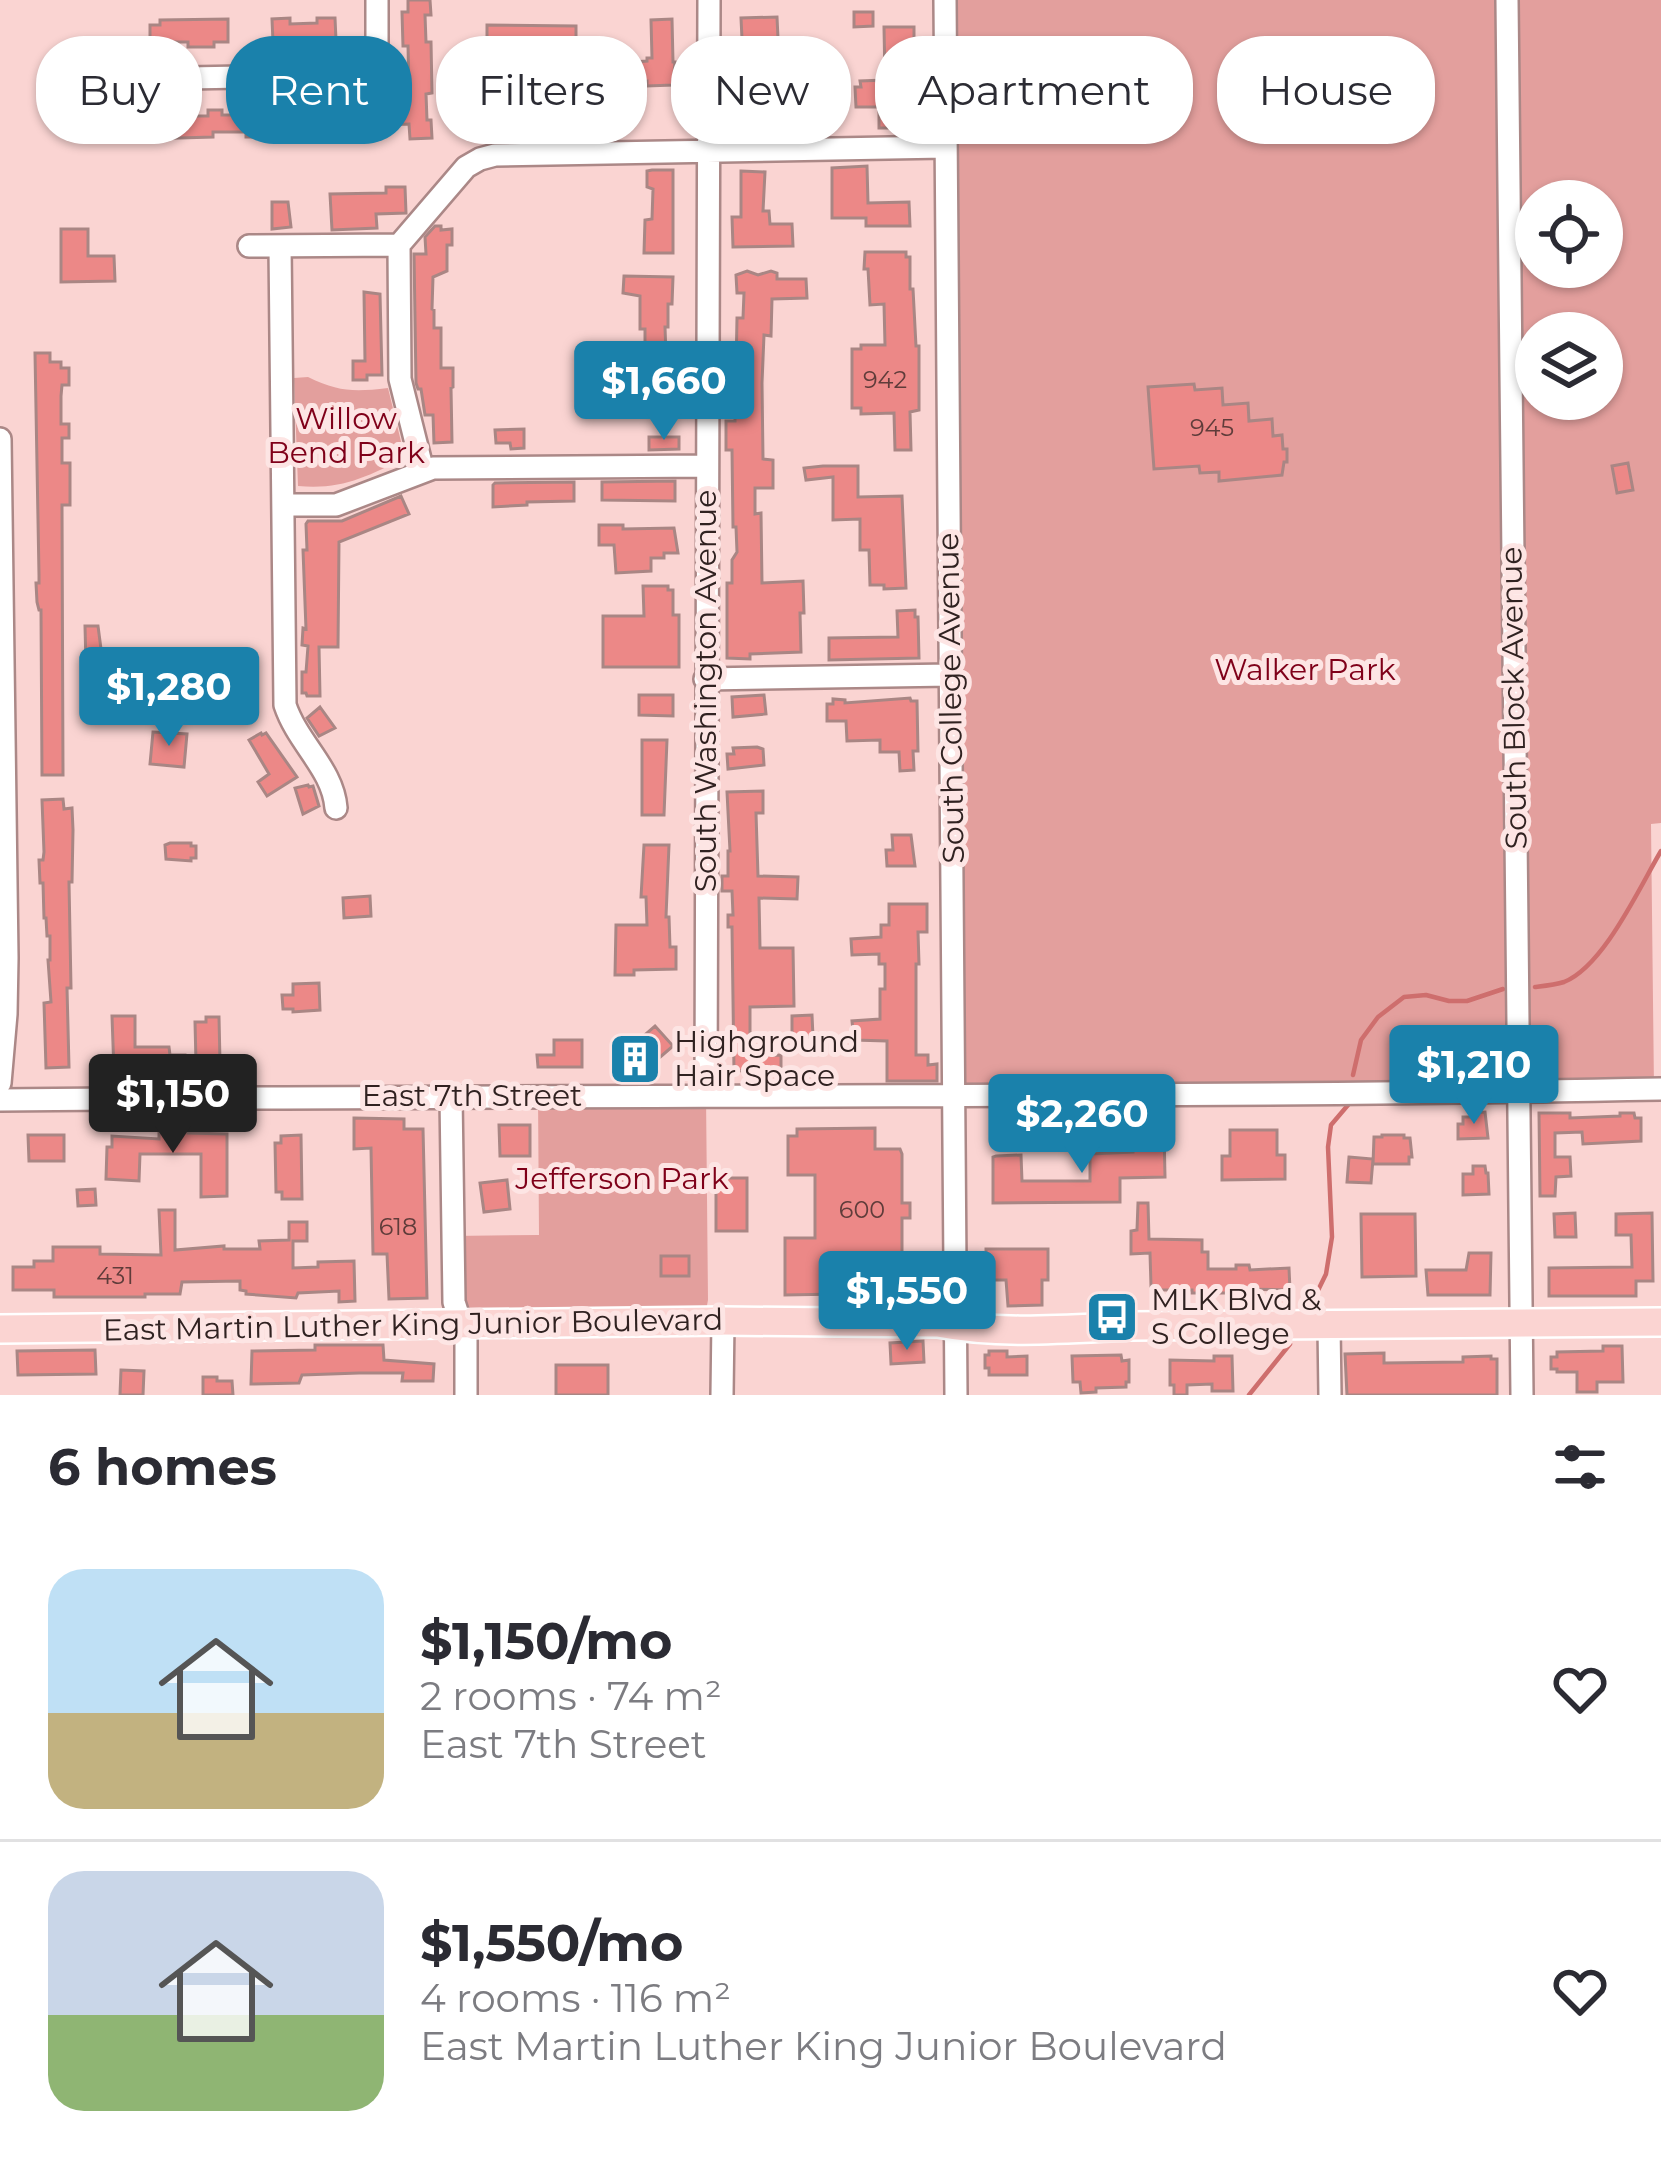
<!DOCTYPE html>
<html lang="en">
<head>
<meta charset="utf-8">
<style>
  body { margin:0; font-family:Montserrat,sans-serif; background:#f2f2f3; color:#2b2b33; height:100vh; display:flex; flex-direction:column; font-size:45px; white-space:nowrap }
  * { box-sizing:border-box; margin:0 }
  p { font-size:39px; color:#7c7c81 }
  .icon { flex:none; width:66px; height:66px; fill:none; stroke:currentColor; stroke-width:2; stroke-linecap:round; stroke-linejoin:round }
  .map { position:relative; height:1395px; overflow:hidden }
  .panel { display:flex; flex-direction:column; background:#fff; flex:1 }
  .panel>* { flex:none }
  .top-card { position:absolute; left:36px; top:36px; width:1590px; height:108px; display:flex; gap:24px }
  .fabs { position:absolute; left:1515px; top:180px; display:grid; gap:24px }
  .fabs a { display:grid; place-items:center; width:108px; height:108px; border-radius:50%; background:#fff; box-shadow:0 3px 9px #0004; font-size:60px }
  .price { position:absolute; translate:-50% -102px; padding:0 27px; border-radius:12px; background:#1a81ab; color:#fff; font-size:39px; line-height:78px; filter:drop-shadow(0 3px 6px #0008) }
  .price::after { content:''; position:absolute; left:50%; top:72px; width:36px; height:27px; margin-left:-18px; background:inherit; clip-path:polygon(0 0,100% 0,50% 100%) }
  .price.active { background:#222; color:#fff }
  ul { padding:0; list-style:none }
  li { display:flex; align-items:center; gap:36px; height:300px; padding:0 48px }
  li+li { border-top:3px solid #e1e1e2 }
  li span { display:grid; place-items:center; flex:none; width:336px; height:240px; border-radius:36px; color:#555 }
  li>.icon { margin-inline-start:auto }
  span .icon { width:144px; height:144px; fill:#fffc; stroke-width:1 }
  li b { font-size:51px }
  h2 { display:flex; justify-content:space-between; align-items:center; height:144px; padding:0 48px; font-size:51px }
  .tag { padding:0 42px; border-radius:48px; background:#fff; box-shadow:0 3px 9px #0004; font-size:42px; line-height:108px }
  .tag.active { background:#1a81ab; color:#fff }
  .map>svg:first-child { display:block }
</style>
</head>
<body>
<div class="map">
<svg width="1661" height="1395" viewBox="0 0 1661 1395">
  <rect width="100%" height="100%" fill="#fad4d2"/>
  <path fill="#e39f9d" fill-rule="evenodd" d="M945,0h716v823l-10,1 3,265 -698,6 -11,-951 111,-2v-62h-111zM1536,201h66v66h-66zM1536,333h66v66h-66z
    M308,377c31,15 46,15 80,11l17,70c-39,19 -63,32 -107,28l-4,-108z
    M538,1095h168l2,205 -4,21 -243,2 -8,-87 86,-1z"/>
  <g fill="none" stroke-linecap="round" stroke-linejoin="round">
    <path stroke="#ce6e6d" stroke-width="4.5" d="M1535,987c9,-1 20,-2 29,-5 40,-16 75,-94 97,-131
      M1353,1075l8,-35 17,-23 26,-20 22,-2 23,6h18l36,-12
      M1306,1315l20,-41 6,-37 -4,-90 3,-22 17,-20
      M1249,1395l41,-51"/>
  </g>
  <path fill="#ec8887" stroke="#a98684" stroke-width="3" d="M408,0h22l1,15h-6l1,27h5l1,51 -6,1 1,26h4l1,18 -22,1 -1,-15 -26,1v11l-19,1v-6h-26v5l-29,1 -19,1v-6h-26v5h-18v-5h-33v5l-68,2 -1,-23h14v-5l26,-1v6h24v-6h14v5h37v-5l35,-1v5l39,-1v-4l18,-1h17v5h35v-23h6l-1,-44h-5l-1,-34h6z
    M854,12h19v14l-19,1z
    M777,17l1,21 -36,1 -1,-21z
    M290,18v6l27,-1v-5h18l1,22 -14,1v5l-35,1v-6l-14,1 -1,-23z
    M228,19v23h-14v5h-26v-5h-24v5h-14v-22h10v-5z
    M672,19l1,43h2l-2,23 -26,1v-5l-14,1v-20l14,-1v-3h5l-1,-38z
    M487,25l89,1v28h6l1,52h-7v31l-62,1 -1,-35h-5v-57l-21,1z
    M884,27h30v20h-5l2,60h4l-1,25h-14v-4h-21v-21h-23l-1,-20h6l-1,-6 25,-1z
    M741,73h28v15h-32v-14z
    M1013,110v22l-33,1 -1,-22z
    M772,111h15l1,23h-16z
    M867,166l1,37 41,-1 1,24h-44v-8h-34v-50z
    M652,170h21v83h-29l1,-33 7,-1 1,-30 -6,-2v-16z
    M741,171l24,1 -2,39h6l1,13h22l1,22 -60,1 -1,-30h9z
    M386,187h19l1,26 -30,1 1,14 -45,2 -2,-36 56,-1z
    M272,202h16l3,25 -19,2z
    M435,226h6v4l11,-1v16h-5v26l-14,6 -1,32 2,1v18h7v40h12v19l-2,1 1,54 -18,1 -1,-28h-8l-4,-26h-3l-2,-6 -2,-129h12l-1,-17z
    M61,229h27v27h26l1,25 -54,1z
    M865,252h41v5h4v32h3l3,57h3v64l-9,2 1,38h-16l-1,-37 -33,1v-6h-9v-59h9v-4h24l-1,-41 -14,1 -2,-36h-4z
    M747,271l11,4 13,-4 6,2v6h29l1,19 -35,1 -1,37 -7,-1 -2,48 1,76 10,1v28h-18v26l6,-1 1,70 41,-2 1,32h-4l1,39 -51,2v5l-23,-1v-75h5v-23l5,-8 -1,-25h-3l-1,-77h-6v-29h9l2,-103h6l1,-25h-7l-1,-18z
    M624,276l49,1 -1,27h-4v23h-3l3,86 -31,1v-15l-23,1v-13l10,-1v-23h15v-8h6v-26h-5v-33l-17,-3z
    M364,292l16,2 2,81h-15v5h-14v-19h12z
    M35,353h15v9h11v6h8v17h-7l-1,11v28h8v14h-7v25h8v42h-8l1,270h-21l-1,-165h-2l-2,-8 -1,-19h3v-8z
    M1194,384l1,6 27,-2 1,17 25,-2 1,18 23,-2 1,17 9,-1 1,14h4v13h-3l-2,13 -63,6v-9l-19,1 -1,-7 -45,3 -6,-82z
    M524,429v19l-13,1 -1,-6h-14l-1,-13z
    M649,437h30v12l-30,1z
    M1628,463l5,27 -16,3 -5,-27z
    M823,466h35v31l44,-1 4,92 -22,1v-4h-14l-1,-35h-9v-31l-27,1v-43l-27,3 -2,-12z
    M675,481v20l-73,-1v-18z
    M574,482v19l-47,1v3l-34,2v-22l2,-2z
    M401,496l8,18 -70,28 -1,105h-19l1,49h-13l-1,-3h-4v-21h4l2,-26 -6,-1 1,-17 3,1 -3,-79h4l-1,-26 2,-3h34z
    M599,525h24v4l51,-1 4,25h-14v5h-13v13l-35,2 -2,-28h-15z
    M643,586h25v4h5v25h6v52h-76v-51h41z
    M915,610v7h3l1,41 -90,2v-22l69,-1 -1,-26z
    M85,626h13l5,38 -17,1z
    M639,695h34v21l-34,-1z
    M764,695l2,19 -33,3 -1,-20z
    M910,698l1,3h6l1,50h-5l1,19 -14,1 -1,-19h-19v-12l-33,1 -1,-20h-19v-17h6v-5l12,1v3z
    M320,707l15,21 -16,8 -12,-18z
    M153,732l34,2 -3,33 -34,-3z
    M261,733l1,2 4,-2 31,44 -30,19 -9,-14 11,-8 -20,-34z
    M642,740h25l-3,75h-22z
    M757,747l6,2 1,16 -36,4 -1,-15h7l-1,-6z
    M308,785l1,2 4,-1 6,20 -16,8 -8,-26z
    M763,791v22h-7l2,63 40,1 -1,22 -38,-1 1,50h33l1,58 -44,1v49l31,-1v15l-47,1 -2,-144h-4v-12h5l-1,-24h-10v-15h6v-25h2l-3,-59z
    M63,799l1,10 8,-1 1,22 -1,52h-3l2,106h-4l2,79 -23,1 -2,-65 7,-1 -3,-42h2v-24h-3l-1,-18h-2l-1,-35h-3l-1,-23h4l1,-8 -2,-52z
    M892,835h19l4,31h-28l-1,-16h7z
    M170,843h21v3h5v12h-5v3l-25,-2 -1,-14z
    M644,845h25l-3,72h3l1,30h6v22l-42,1v5h-19l1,-50h31l-1,-28h-5z
    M370,896l1,20 -27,2 -1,-20z
    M889,904h38v28h-9l1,32h-3v91h12v10l9,-1v17h-50v-40l-33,-1 -2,-19 28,-2v-30h5v-25h-6v-10l-27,1 -1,-16 30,-2v-12h8z
    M319,983l1,27 -27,2v-3h-10l-1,-14h11v-11z
    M812,1015l1,22h-21v-21z
    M112,1016h23v31h34l1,8h15v14h-15v4l-56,-1z
    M206,1017h13l1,45h-24l-1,-40h11z
    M655,1026l18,20 -22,19 -7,-7 -11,10 -8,-9 12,-10 -4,-4z
    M554,1040h28v27h-44l-1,-12h17z
    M1485,1112l3,26 -30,1v-15h5v-7h8v-4z
    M1539,1113h31v5l50,-2v-3h14l1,5h6v23l-58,3 -1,-12 -27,1v24h15l1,19 -15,1 -1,19h-15z
    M354,1118l50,1v10h19l4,169 -38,1 -2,-45h-14l-2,-106 -17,1z
    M499,1125h31v31h-30z
    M159,1126h29v7l39,1v62l-26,1v-43h-61l-1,27 -33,-2 1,-32h5v-11l47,3z
    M875,1128v21h25l2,5v49h8v15h-8v49h-64l1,27 -54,1v-57h30v-63h-27v-39h9v-7z
    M1141,1130h23l1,47 -45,1v24l-127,1v-46l3,-1 25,-1 1,26h68v-27l43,-2v-5l8,-1z
    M1230,1130h47v25h8v24l-63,1v-24h8z
    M28,1135h36v26h-35z
    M301,1135l1,64h-20v-7h-6l-1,-49h6v-7z
    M1382,1135h22v3h6l2,19h-3v7h-36l1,-27h8z
    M1349,1157l24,2 -2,24 -24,-1z
    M1473,1166h12l1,7h2l1,21 -26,1v-21h10z
    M716,1178h31v53h-31z
    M507,1180l3,29 -26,3 -4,-29z
    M95,1189l1,16 -18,1 -1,-16z
    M1138,1203h10l1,36 53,1v12h6v17h28v-4h13l1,5 39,-2 1,22 -48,-1v4h-50v-3h-38v-4h-3l-1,-33 -19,1v-23l6,-1z
    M159,1210h16v40l49,-4v3h36l-1,-8 30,-1v-18h18v19h-14v27l25,-1v-5l36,-1 1,40 -16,1v-11l-41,2 -2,5 -50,-4v-3l-6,-1v-9l-58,1 -2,12h-35v3h-91v-7h-41v-23h21v-6h19v-14h47v7l61,1z
    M1575,1213l1,24h-21l-1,-23z
    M1652,1213l1,68h-17v15h-87v-28l83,-1 -1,-32h-15v-21z
    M1361,1214h54l1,62 -54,1z
    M986,1249h62v31h-6v25l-34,1 -2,-26h-20z
    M1469,1253h22l-1,42h-62l-2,-25h40z
    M661,1256h28v20h-28z
    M923,1341l1,21 -33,2 -1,-21z
    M315,1345h68l1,15 50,4 -1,17h-31l1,-8h-44l-57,2 -3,8 -48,1 1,-33 63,-1z
    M1603,1346h19l1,36h-26v10h-20v-20h-20v-3h-6v-12h6v-5l46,-1z
    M95,1350l1,24 -78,1 -1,-24z
    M989,1351h18v6l20,-1v19h-38v-7h-4v-13h4z
    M1384,1353v10l79,-1v-5l28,-1v3h6v36h-150l-2,-41z
    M1121,1355l1,6 7,-1v22h-3v5l-30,1v4l-15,1 -1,-11h-7l-1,-26z
    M1214,1356h18l1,35h-21v-7l-25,1v10h-13v-10h-4v-25l44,1z
    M556,1365h52v30h-52z
    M121,1370l23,1 -1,24h-23z
    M203,1377h14v4h15l1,14h-30z"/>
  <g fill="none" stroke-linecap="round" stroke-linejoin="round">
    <g stroke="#ab8887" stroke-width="26">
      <path id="minor" d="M945,0l11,1395
        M1507,0l15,1395
        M133,79l225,-4 12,-2 7,-12v-61
        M399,245l1,134 23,92
        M249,246l150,-1 67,-78 14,-8 15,-4 450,-8
        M280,246l5,459c13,39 48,64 51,103
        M0,439l7,519 -1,56 -6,69
        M283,505h53l97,-37 274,-2
        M705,679l245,-4
        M706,1095l3,-1095
        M451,1096l3,206 12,38v55
        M0,1100c554,-6 1107,-1 1661,-11
        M1329,1326l1,69
        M722,1395l1,-74"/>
    </g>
    <g stroke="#fff" stroke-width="32">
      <path id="major" d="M0,1329l723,-8 215,2c63,12 128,6 192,3l531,-4"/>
    </g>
    <use href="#minor" stroke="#fff" stroke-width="21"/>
    <use href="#major" stroke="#fbd4d2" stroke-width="27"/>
  </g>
  <defs>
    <g id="building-square" transform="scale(2.7)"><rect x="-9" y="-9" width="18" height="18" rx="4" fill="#1a81ab" stroke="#fde5e4"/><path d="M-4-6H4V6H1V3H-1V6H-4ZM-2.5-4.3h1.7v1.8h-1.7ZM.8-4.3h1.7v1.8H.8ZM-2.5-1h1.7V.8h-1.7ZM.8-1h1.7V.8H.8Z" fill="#fff"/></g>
    <g id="bus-square" transform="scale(2.7)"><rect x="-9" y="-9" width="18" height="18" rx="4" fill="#1a81ab" stroke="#fde5e4"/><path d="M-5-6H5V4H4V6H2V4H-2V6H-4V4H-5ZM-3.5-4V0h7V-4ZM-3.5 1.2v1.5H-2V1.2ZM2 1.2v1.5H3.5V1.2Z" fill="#fff"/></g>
  </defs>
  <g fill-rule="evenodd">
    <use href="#building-square" x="635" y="1059"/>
    <use href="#bus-square" x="1112" y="1317"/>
  </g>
  <g text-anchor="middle" stroke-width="10" stroke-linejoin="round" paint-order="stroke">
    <g font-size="24" fill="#5f3c3a">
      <text x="885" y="388">942</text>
      <text x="1212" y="436">945</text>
      <text x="862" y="1218">600</text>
      <text x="398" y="1235">618</text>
      <text x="115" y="1284">431</text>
    </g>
    <g font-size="30" fill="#7f0019" stroke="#fde5e4">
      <text x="346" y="429">Willow<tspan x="346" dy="34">Bend Park</tspan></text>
      <text x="1305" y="680">Walker Park</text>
      <text x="622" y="1189">Jefferson Park</text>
    </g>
    <g font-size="30" fill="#302221" stroke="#fde5e4">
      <text transform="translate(706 691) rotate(-90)" y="10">South Washington Avenue</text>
      <text transform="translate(951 698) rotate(-91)" y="10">South College Avenue</text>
      <text transform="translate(1514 698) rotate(-91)" y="10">South Block Avenue</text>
      <text x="472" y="1106">East 7th Street</text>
      <text transform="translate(413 1325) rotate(-1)" y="10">East Martin Luther King Junior Boulevard</text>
    </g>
    <g font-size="30" fill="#302221" stroke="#fde5e4" text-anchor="start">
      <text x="674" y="1052">Highground<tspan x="674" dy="34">Hair Space</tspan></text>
      <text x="1151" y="1310">MLK Blvd &amp;<tspan x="1151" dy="34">S College</tspan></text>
    </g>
  </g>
</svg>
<div class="fabs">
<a><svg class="icon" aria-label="locate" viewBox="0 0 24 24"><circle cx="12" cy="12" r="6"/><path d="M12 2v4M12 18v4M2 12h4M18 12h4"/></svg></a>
<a><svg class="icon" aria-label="layers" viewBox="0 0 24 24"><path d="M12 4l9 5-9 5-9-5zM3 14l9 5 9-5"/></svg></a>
</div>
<b class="price" style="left:664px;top:443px">$1,660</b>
<b class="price" style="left:169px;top:749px">$1,280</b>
<b class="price" style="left:1474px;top:1127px">$1,210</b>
<b class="price active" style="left:173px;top:1156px">$1,150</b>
<b class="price" style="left:1082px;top:1176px">$2,260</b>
<b class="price" style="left:907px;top:1353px">$1,550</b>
<div class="top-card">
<a class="tag">Buy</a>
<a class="tag active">Rent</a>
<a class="tag">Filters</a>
<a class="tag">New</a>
<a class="tag">Apartment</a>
<a class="tag">House</a>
</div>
</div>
<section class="panel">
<h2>6 homes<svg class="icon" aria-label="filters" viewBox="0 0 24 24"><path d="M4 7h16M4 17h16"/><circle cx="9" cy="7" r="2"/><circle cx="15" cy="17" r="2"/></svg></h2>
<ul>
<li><span style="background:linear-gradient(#bfe0f5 60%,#c2b280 0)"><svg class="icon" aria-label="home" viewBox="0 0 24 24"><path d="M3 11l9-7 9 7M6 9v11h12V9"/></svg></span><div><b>$1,150/mo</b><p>2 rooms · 74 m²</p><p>East 7th Street</p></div><svg class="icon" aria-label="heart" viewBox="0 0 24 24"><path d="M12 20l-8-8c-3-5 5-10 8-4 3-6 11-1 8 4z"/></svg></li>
<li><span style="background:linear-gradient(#c9d6e8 60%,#8fb573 0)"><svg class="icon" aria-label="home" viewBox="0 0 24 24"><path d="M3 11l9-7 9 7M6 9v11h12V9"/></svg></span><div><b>$1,550/mo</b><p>4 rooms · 116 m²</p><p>East Martin Luther King Junior Boulevard</p></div><svg class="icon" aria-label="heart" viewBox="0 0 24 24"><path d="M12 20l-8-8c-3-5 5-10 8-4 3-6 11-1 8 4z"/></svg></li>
</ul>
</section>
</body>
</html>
